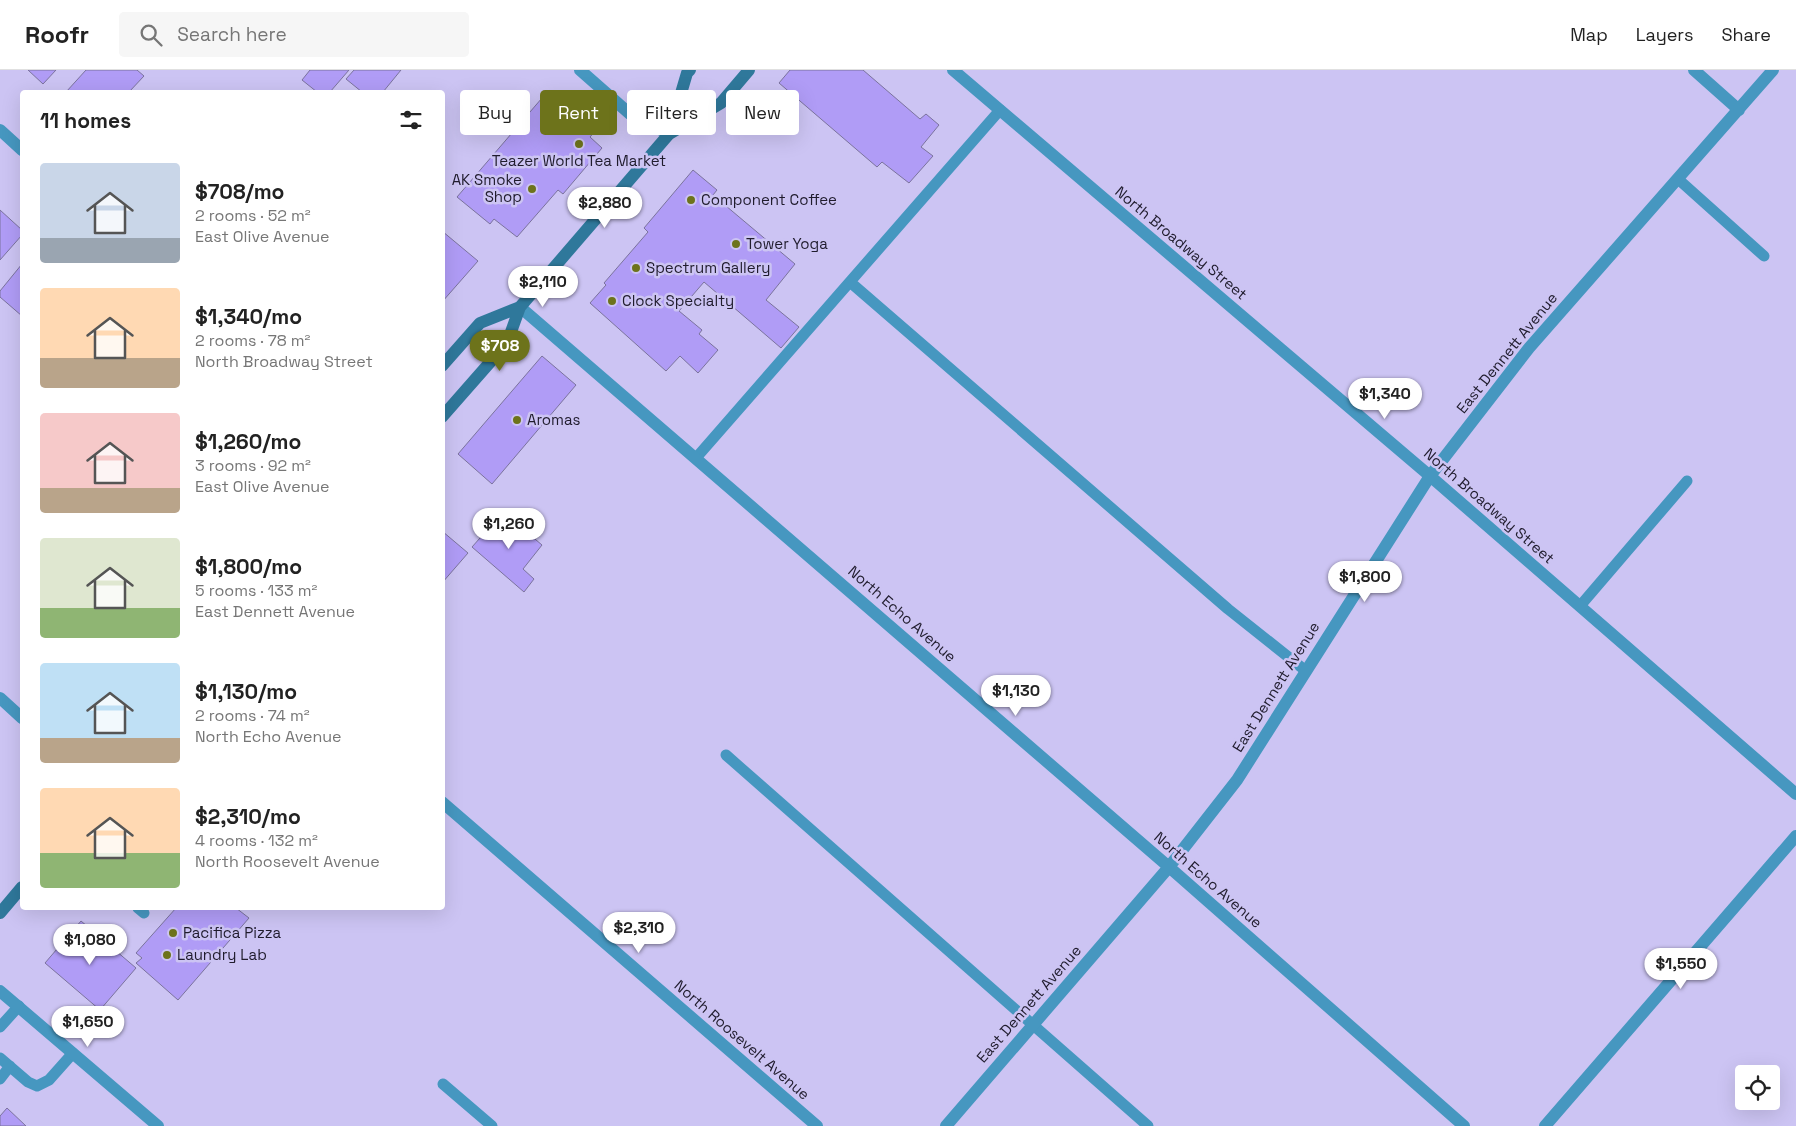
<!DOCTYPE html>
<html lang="en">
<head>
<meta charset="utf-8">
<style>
  body { margin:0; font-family:"Space Grotesk",sans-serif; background:#f6f6f6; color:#222; height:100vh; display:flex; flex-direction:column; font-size:19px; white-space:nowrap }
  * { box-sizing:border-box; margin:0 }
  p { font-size:16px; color:#767676 }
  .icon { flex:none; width:28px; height:28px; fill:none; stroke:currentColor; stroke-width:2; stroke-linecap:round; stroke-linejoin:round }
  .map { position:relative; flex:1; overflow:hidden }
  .panel { position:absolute; left:20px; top:20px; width:425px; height:820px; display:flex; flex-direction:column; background:#fff; border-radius:5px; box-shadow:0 5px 20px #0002 }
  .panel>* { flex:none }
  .guide { position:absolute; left:460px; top:20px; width:475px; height:45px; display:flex; gap:10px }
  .controls { position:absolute; left:1735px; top:995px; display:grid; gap:10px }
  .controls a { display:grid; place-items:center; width:45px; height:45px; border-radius:5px; background:#fff; box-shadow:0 5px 20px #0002; font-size:25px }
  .price { position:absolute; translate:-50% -42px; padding:0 11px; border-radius:18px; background:#fff; color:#222; font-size:16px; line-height:32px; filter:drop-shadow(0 1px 2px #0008) }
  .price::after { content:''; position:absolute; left:50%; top:30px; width:15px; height:11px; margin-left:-8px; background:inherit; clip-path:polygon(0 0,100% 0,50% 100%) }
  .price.current { background:#6d731b; color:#fff }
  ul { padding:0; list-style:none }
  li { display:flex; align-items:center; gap:15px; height:125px; padding:0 20px }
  li span { display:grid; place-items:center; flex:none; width:140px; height:100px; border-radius:5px; color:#555 }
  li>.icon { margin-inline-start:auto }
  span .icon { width:60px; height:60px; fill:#fffc; stroke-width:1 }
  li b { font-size:21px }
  h2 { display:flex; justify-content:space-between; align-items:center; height:60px; padding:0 20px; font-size:21px }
  .chip { padding:0 18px; border-radius:5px; background:#fff; box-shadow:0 5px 20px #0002; font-size:18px; line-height:45px }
  .chip.current { background:#6d731b; color:#fff }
  header { display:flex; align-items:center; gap:30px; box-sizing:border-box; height:70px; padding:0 25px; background:#fff; border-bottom:1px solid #e0e0e0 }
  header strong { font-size:24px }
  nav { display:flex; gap:28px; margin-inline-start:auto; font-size:18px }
  .search { width:350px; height:45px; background:#f6f6f6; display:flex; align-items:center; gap:12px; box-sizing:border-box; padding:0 18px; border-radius:5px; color:#767676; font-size:19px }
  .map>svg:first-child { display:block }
</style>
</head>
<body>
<header>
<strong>Roofr</strong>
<div class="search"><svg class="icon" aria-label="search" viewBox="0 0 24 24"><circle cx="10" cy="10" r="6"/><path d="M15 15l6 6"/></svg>Search here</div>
<nav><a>Map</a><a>Layers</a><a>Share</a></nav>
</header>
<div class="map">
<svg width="1796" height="1056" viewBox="0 0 1796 1056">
  <rect width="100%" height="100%" fill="#ccc4f3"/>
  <path fill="#b09cf6" stroke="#7b739d" d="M28,0h28l-13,14z
    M86,0h51l7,6 -15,16h-63z
    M310,0h39l-19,22h-13l-15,-12z
    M354,0h47l-18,22h-21l-16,-13z
    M790,0h73l57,49 6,-5 13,11 -18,22 12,9 -24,27 -27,-21 -5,5 -98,-84z
    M548,21l47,40 -5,6 12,11 -39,46 -5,-4 -41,47 -23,-18 -4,5 -33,-27z
    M693,100l24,20 -4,5 82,69 -29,36 33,27 -18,21 -77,-66 -25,29 23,19 -3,4 19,16 -20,23 -18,-17 -14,15 -76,-68 16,-18 -2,-2 44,-51 -4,-4z
    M0,140l22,20v5l-22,25z
    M442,161l36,30 -36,41z
    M22,194v52l-22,-19v-6z
    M542,286l34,29 -84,99 -34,-30z
    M503,442l39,33 -19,24 11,10 -10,13 -52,-45z
    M442,461l26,22 -26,30z
    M176,838h60l13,10 -71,82 -42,-37 6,-5 -6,-5z
    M81,851l55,47 -36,42 -55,-47z
    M7,1038l19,18h-26v-10z"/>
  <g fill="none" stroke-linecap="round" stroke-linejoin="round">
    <path stroke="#4697c0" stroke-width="11" d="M1678,109l86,77
      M850,212l378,327 78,62
      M696,388l304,-348
      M1580,536l107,-125
      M726,685l422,371
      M138,838l6,5
      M0,957l19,-21
      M0,988l28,24 9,4 12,-6 24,-27
      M0,1009l10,-13
      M443,1014l49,42"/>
    <path stroke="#4697c0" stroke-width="12" d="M580,0l50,44 39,20
      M953,0l477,406 366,318
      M1694,0l45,40
      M0,60l22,20
      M520,237l649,560 295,259
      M0,628l22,20
      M442,732l375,324
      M0,921l158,135
      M946,1056l223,-259 68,-87 193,-304 99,-128 244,-278
      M1545,1056l251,-290"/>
    <path stroke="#2f789b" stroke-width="12" d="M669,64l18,-61 3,-3
      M442,296l38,-43 40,-16
      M442,347l65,-74 13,-36 149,-173 52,-31 28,-33
      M0,843l22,-26"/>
  </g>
  <g fill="#6d731b" stroke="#ccc4f3" stroke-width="2">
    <circle cx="579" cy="74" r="5"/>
    <circle cx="532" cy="119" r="5"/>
    <circle cx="691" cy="130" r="5"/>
    <circle cx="736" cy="174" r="5"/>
    <circle cx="636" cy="198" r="5"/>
    <circle cx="612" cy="231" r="5"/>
    <circle cx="517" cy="350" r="5"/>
    <circle cx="173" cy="863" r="5"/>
    <circle cx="167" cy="885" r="5"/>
  </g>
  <g text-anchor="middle" stroke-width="5" stroke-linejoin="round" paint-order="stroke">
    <g font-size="15" fill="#201c2d" stroke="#ccc4f3" text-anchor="start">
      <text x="579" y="96" text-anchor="middle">Teazer World Tea Market</text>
      <text x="522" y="115" text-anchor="end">AK Smoke<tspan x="522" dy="17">Shop</tspan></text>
      <text x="701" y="135">Component Coffee</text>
      <text x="746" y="179">Tower Yoga</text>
      <text x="646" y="203">Spectrum Gallery</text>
      <text x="622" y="236">Clock Specialty</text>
      <text x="527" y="355">Aromas</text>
      <text x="183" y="868">Pacifica Pizza</text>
      <text x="177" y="890">Laundry Lab</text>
    </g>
    <g font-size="15" fill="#201c2d" stroke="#ccc4f3">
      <text transform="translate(1181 173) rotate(40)" y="5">North Broadway Street</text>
      <text transform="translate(1507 283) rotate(-51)" y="5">East Dennett Avenue</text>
      <text transform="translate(1489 436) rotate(41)" y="5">North Broadway Street</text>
      <text transform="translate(902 544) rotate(41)" y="5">North Echo Avenue</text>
      <text transform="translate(1276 617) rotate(-58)" y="5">East Dennett Avenue</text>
      <text transform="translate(1208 810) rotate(41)" y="5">North Echo Avenue</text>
      <text transform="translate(1029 934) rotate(-49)" y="5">East Dennett Avenue</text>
      <text transform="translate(742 970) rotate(41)" y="5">North Roosevelt Avenue</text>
    </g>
  </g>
</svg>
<div class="controls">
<a><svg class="icon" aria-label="locate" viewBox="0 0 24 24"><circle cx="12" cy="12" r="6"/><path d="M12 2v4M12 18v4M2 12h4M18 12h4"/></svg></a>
</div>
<b class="price" style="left:605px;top:159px">$2,880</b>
<b class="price" style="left:543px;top:238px">$2,110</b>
<b class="price current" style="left:500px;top:302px">$708</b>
<b class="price" style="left:1385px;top:350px">$1,340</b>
<b class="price" style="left:509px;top:480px">$1,260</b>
<b class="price" style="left:1365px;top:533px">$1,800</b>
<b class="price" style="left:1016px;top:647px">$1,130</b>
<b class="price" style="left:639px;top:884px">$2,310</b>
<b class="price" style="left:90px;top:896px">$1,080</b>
<b class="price" style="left:1681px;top:920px">$1,550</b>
<b class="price" style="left:88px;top:978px">$1,650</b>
<div class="guide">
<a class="chip">Buy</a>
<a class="chip current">Rent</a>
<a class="chip">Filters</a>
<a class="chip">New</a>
</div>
<section class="panel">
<h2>11 homes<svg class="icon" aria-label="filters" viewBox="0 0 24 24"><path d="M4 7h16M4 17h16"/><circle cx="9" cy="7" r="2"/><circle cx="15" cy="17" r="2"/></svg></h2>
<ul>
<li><span style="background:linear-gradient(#c9d6e8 75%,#9aa5b1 0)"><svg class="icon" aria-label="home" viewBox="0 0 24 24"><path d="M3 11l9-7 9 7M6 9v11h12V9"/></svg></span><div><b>$708/mo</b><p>2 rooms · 52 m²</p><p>East Olive Avenue</p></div></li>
<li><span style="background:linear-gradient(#ffd9b3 70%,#b9a48a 0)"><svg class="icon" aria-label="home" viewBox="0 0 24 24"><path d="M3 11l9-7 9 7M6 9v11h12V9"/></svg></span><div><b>$1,340/mo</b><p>2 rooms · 78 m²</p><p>North Broadway Street</p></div></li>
<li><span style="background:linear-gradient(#f6c9c9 75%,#b9a48a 0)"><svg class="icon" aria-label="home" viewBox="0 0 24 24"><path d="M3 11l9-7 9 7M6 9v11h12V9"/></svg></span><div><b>$1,260/mo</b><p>3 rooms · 92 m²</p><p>East Olive Avenue</p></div></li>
<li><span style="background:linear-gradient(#dfe7d0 70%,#8fb573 0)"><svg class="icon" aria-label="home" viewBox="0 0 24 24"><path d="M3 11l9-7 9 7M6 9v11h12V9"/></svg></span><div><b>$1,800/mo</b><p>5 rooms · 133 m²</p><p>East Dennett Avenue</p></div></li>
<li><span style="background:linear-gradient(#bfe0f5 75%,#b9a48a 0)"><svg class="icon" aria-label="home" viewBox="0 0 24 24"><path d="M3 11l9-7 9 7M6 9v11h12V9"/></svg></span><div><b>$1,130/mo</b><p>2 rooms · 74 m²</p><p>North Echo Avenue</p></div></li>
<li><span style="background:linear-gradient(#ffd9b3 65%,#8fb573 0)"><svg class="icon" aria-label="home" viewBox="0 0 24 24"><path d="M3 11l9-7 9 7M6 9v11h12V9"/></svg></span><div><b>$2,310/mo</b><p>4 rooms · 132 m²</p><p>North Roosevelt Avenue</p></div></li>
</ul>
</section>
</div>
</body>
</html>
